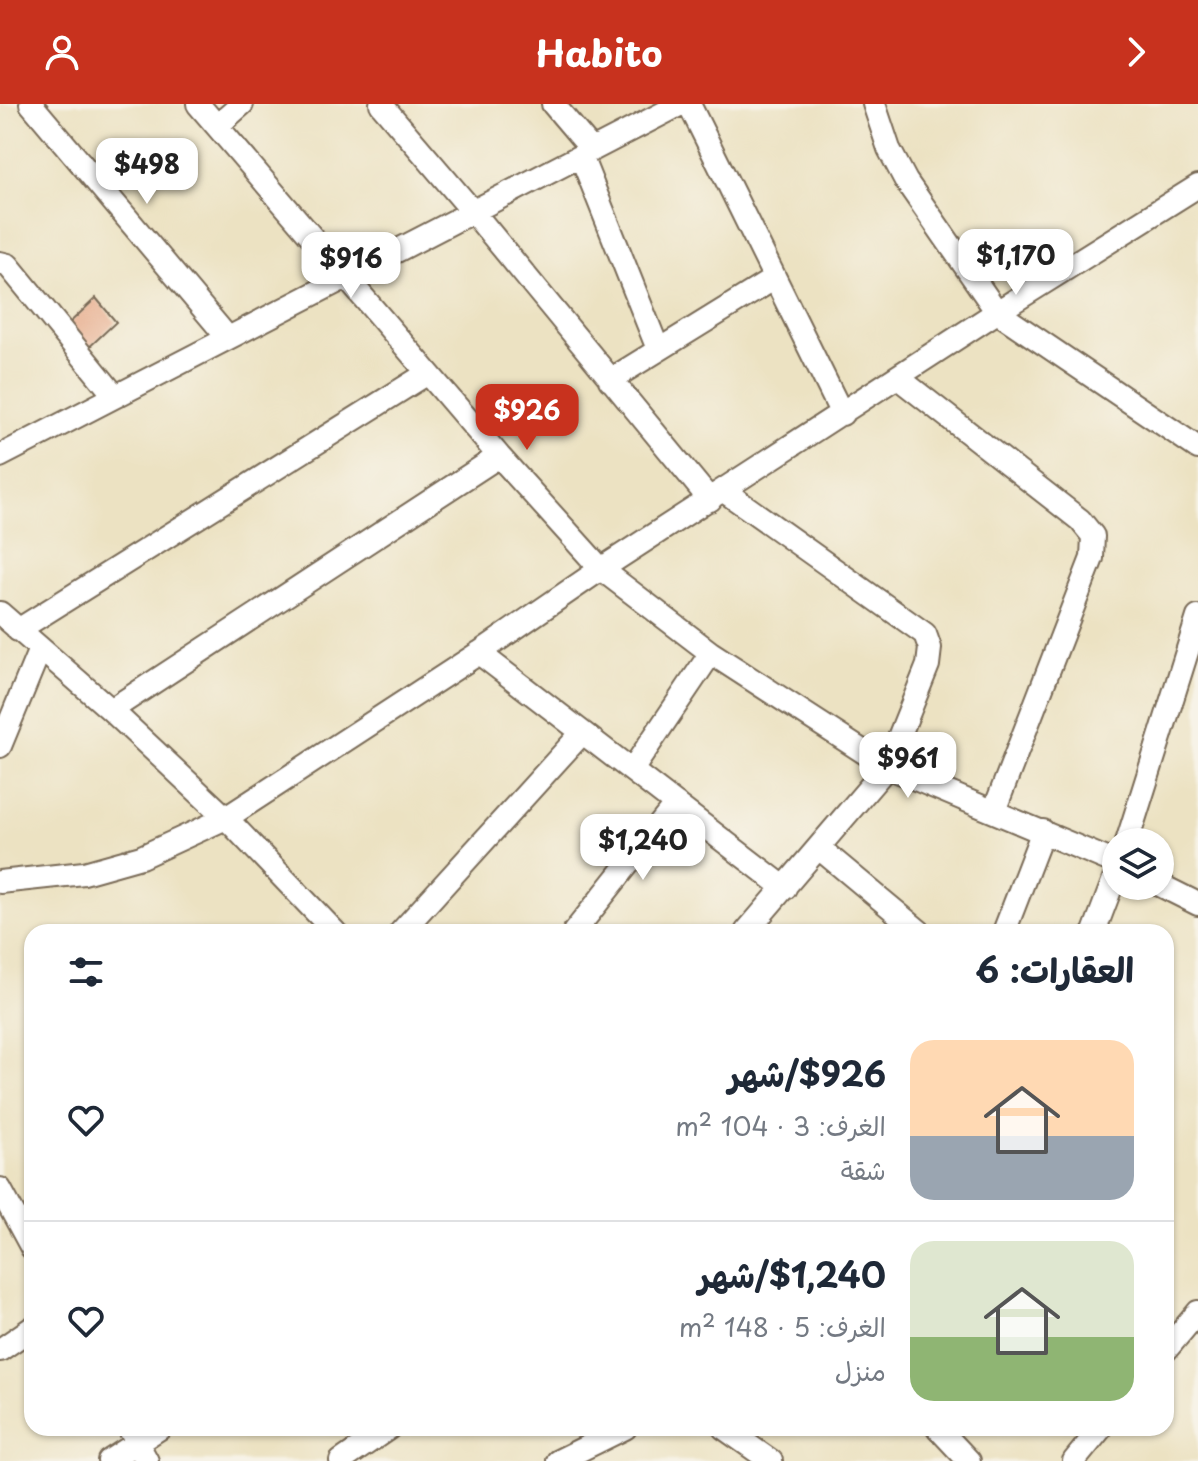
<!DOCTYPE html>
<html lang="ar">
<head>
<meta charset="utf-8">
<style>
  body { margin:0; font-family:"Playpen Sans","Playpen Sans Arabic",sans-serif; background:#f2f2f3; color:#1f2937; direction:rtl; height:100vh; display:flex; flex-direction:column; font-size:30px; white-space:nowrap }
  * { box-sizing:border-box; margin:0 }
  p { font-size:26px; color:#747a83 }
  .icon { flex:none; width:44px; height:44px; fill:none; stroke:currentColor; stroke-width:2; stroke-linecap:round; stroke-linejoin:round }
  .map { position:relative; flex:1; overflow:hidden; direction:ltr }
  .panel { position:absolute; left:24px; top:820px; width:1150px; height:512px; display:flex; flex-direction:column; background:#fff; border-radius:24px; box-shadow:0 2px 6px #0004; direction:rtl }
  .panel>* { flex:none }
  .controls { position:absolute; left:1102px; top:724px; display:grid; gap:16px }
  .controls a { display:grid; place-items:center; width:72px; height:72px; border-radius:50%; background:#fff; box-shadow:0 2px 6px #0004; font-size:40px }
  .price { position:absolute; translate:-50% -68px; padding:0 18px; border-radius:16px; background:#fff; color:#222; font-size:26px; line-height:52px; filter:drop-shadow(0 2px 4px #0008) }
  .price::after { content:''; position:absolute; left:50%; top:48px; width:24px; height:18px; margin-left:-12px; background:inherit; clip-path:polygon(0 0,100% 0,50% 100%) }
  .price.on { background:#c8321e; color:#fff }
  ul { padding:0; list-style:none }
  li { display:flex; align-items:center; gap:24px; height:200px; padding:0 40px }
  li+li { border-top:2px solid #e0e1e3 }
  li span { display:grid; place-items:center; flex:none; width:224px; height:160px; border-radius:24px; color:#555 }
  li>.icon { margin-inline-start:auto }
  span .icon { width:96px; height:96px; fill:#fffc; stroke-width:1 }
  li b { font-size:34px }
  h2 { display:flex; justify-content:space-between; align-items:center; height:96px; padding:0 40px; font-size:34px }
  header { display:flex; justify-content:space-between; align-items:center; height:104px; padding:0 40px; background:#c8321e; color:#fff; font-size:36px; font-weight:700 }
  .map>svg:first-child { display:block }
</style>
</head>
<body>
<header><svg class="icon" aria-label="forward" viewBox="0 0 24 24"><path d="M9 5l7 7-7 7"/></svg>Habito<svg class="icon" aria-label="person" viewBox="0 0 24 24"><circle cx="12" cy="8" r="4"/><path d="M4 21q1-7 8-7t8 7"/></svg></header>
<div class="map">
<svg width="1198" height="1357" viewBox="0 0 1198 1357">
  <rect width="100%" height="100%" fill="#f7f3e8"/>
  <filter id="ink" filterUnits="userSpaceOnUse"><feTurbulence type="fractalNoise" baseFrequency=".0125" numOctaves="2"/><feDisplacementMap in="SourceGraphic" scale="16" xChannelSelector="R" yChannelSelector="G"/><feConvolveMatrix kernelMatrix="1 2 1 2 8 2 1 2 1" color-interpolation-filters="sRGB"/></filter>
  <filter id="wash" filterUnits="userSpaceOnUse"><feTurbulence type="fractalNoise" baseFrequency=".006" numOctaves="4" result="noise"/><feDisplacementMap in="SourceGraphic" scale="32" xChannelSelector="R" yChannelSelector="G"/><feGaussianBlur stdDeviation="1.8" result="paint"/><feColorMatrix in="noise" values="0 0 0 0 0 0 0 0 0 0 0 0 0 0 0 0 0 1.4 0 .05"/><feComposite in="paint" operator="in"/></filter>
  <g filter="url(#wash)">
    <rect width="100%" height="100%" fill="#ece2c2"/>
    <g id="blocks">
      <path fill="#e5a380" d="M96,194l20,24 -32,30 -20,-24z"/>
    </g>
  </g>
  <g filter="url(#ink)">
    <use href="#blocks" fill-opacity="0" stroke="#796a57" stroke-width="2"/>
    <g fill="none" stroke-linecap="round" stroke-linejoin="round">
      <g stroke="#796a57" stroke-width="26">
        <path id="street" d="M31,0l197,234
          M198,0l301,352 102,113 110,84 176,114 41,-102 2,-17 -5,-14 -201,-143
          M381,0l93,109 236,287
          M553,0l39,46
          M689,0l153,310
          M874,0l15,45 17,32 91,131 201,136
          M217,22l25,-22
          M581,52l77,193
          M0,159l8,2 107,131
          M897,273l183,143 13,16 -1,22 -98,253
          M610,276l165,-102
          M0,352l681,-352
          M0,509l111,97 115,108 109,114
          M18,526l410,-257
          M479,549l306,235
          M111,606l388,-254
          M0,642l40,-97
          M632,666l79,-117
          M1127,738l71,-225
          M819,744l101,84
          M0,778l84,-9 57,-16 85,-39 253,-165 122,-84 396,-257 201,-126
          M1160,781l38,19
          M401,828l181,-199
          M574,828l102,-128
          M746,828l141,-165 229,96
          M1004,828l39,-101
          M1094,828l22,-58
          M0,1085l32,59
          M0,1246l32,-22
          M1166,1246l32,-38
          M129,1324l18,33
          M724,1324l47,33
          M938,1324l31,33
          M109,1357l51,-33
          M341,1357l48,-33
          M558,1357l67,-33
          M1074,1357l27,-33"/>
      </g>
      <use href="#street" stroke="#fff" stroke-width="22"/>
    </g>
  </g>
</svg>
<div class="controls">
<a><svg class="icon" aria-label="layers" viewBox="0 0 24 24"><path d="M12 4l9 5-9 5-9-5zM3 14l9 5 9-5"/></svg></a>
</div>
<b class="price" style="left:147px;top:102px">$498</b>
<b class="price" style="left:1016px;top:193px">$1,170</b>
<b class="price" style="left:351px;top:196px">$916</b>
<b class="price on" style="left:527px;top:348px">$926</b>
<b class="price" style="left:908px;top:696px">$961</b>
<b class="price" style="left:643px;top:778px">$1,240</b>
<section class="panel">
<h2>العقارات: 6<svg class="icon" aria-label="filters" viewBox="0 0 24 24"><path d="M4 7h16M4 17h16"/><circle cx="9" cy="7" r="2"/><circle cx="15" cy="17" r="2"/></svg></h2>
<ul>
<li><span style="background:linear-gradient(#ffd9b3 60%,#9aa5b1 0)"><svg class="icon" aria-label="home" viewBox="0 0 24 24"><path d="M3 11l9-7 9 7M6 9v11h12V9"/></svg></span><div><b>$926/شهر</b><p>الغرف: 3 · 104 m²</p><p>شقة</p></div><svg class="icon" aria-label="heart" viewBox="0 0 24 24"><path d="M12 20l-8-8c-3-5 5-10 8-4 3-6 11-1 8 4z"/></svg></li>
<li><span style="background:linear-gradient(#dfe7d0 60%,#8fb573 0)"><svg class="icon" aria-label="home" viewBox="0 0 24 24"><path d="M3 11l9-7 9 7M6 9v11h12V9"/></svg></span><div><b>$1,240/شهر</b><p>الغرف: 5 · 148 m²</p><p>منزل</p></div><svg class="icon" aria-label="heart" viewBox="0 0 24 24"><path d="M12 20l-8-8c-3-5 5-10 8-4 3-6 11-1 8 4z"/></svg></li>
</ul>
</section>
</div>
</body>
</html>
